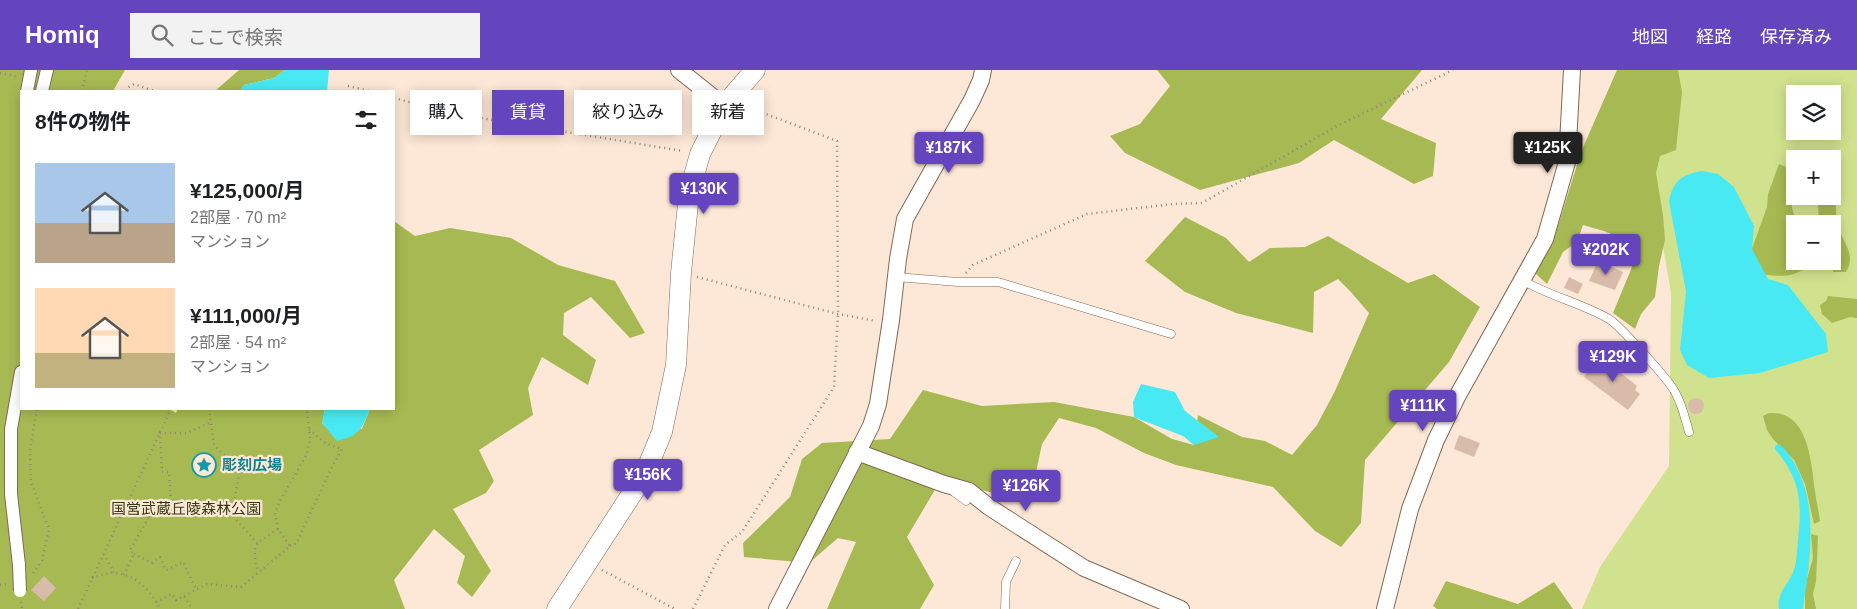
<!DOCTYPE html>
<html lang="ja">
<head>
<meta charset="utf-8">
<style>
  body { margin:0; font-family:Helvetica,"Noto Sans JP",sans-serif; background:#f2f2f2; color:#202124; height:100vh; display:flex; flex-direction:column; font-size:19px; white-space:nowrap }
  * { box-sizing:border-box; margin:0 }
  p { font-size:16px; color:#757577 }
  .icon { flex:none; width:28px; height:28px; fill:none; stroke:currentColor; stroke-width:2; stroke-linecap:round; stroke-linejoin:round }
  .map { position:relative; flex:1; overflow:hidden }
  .details { position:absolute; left:20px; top:20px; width:375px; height:320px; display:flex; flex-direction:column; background:#fff; border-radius:0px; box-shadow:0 2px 12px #0003 }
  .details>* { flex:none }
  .guide { position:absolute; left:410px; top:20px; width:475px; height:45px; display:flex; gap:10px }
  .controls { position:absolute; left:1786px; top:15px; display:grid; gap:10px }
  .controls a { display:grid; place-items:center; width:55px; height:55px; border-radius:0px; background:#fff; box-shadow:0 2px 12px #0003; font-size:25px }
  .price { position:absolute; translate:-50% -42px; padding:0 11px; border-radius:5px; background:#6545bd; color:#fff; font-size:16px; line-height:32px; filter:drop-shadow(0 1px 2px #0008) }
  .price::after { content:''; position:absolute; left:50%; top:30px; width:15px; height:11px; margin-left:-8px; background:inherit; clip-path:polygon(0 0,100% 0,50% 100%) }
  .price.active { background:#222; color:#fff }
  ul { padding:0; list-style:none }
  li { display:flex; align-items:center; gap:15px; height:125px; padding:0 15px }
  li span { display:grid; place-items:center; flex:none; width:140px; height:100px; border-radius:0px; color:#555 }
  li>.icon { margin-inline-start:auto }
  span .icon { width:60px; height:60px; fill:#fffc; stroke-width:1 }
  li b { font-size:21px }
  h2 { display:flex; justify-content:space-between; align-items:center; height:60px; padding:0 15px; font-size:21px }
  .chip { padding:0 18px; border-radius:0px; background:#fff; box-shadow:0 2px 12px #0003; font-size:18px; line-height:45px }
  .chip.active { background:#6545bd; color:#fff }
  header { display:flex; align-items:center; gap:30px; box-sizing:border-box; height:70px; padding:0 25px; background:#6545bd; color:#fff }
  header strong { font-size:24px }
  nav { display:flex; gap:28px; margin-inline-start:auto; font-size:18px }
  .search { width:350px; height:45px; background:#f2f2f2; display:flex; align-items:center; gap:12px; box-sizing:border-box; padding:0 18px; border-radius:0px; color:#757577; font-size:19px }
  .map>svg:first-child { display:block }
</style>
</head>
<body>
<header>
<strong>Homiq</strong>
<div class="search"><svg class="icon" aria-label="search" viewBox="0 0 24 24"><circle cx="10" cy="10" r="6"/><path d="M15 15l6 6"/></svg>ここで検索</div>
<nav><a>地図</a><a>経路</a><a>保存済み</a></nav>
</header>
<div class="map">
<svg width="1857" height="539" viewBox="0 0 1857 539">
  <rect width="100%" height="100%" fill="#fde7d6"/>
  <path fill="#d1e28e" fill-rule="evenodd" d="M1669,0h188v539h-275l18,-42 69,-101 2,-173 -22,-128zM1795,24h37v37h-37zM1795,89h37v37h-37zM1795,154h37v37h-37z"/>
  <path fill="#a7b952" d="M0,0h125l-12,21h-92v318h148l7,4 2,-4h147l-3,15 40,5 8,-20h24v-188l21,15 35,-8 61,10 47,27 57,16 30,52 -15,5 -39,-41 -27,16 -1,22 33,25 -8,25 -46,-28 -14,31 5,27 -54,35 15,31 -8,12 -33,16 38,62 -19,26 -15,-14 8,-27 -31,-27 -40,51 11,29h-405z
    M239,0h46l-11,8 -30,7 -4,6h-25z
    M1157,0h265l-41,49 55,24 -3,33 -19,8 -80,-44 -35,23 -99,27 -75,-37 -15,-17 30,-12 30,-38z
    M1617,0h61l4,22 -6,58 -16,6 -4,17 7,42 2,25 -6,26 -4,31 -14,17 -6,15 -22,-16 19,-46c-11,-35 -16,-32 -49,-42l-6,17 -14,10 -16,32 -12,-11 18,-31 28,-90z
    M1779,94l9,4c9,18 -4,33 11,56h-4v37h14l-1,6c-19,12 -28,9 -49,7l-9,-20 17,-47 1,-13z
    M1822,127l13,4c2,8 0,16 3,24 4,17 19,29 8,47h-13l-2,-11 1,-37h-13l-1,-20z
    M1185,147l41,21 23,24 21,-14 35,-1 23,-11 80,47 26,-9 46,33 -31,55 -84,98 -4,63 -20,24 -26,-16 -42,-44 -97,-22 -32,-12 -48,-25 -37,-10 -17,26 -11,52 -14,4 -52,-15 -29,3 -29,49 27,48 -14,24h-93l29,-67 -18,-4 -29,25 -65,-6 -1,-14 47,-46 12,-38 20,-16 68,-4 33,-49 59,16 72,-4 80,15 38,22 22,6 4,-30 44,22 23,4 27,14 25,-30 18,-34 34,-78 -19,-22 -12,-12 -24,13 -1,41 -77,-20 -51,-21 -40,-31z
    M1828,226l29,3v19l-7,-1 -18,6 -10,-9 -2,-9 6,-4z
    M1769,343c40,-3 42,50 46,78 1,10 4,20 5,30l-6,3 -9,-40 -11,-24 -21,-21 -6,-9 -4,-14z
    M1811,464l7,2 -2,46 -3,12 3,15h-11v-23l8,-28z
    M1446,511l72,23 36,-22 19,27h-136l-4,-3z"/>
  <path fill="#48e9f2" d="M285,0h44l-2,21h-87l4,-6 30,-7z
    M1702,101l16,3 16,13 20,39 -2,23 16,30 20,6 38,49 2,18 -68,21 -51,5 -22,-13 -7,-15 6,-59 -17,-89c3,-21 14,-28 33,-31z
    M1141,314l34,8 10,19 34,26 -25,8 -11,-9 -49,-19 -1,-15z
    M325,339h45c-8,20 -11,27 -33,32l-15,-18z
    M1778,374c6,3 9,8 13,14 29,42 19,103 12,151h-24c-3,-16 10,-25 15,-39 3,-9 3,-21 4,-30 4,-39 3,-59 -23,-91v-3z"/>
  <path fill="#d9bbaa" d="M1592,170l12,5 -8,19 -11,-5z
    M1598,191l25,11 -8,18 -26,-9z
    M1569,207l14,7 -5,10 -14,-6z
    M1600,286l37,30 -2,4 5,4 -12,16 -44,-33z
    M1688 336a8 8 0 1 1 16 0a8 8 0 1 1-16 0Z
    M1459,365l21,8 -6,14 -20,-8z
    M44,506l12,12 -12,13 -13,-11z"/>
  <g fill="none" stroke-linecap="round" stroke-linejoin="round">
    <g stroke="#806956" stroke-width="9">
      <path id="service" d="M896,207l62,5h40l173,52
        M1522,210c27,16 59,23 87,39 10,6 60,61 66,73 7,12 10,26 14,40
        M954,422l12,9
        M1005,539l1,-27 10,-21"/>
    </g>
    <g stroke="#806956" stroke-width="14">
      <path id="pedestrian" d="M27,21l4,-21
        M42,21l5,-21
        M19,495l-8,-71v-65l10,-57"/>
    </g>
    <g stroke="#806956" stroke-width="18">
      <path id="minor" d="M679,0l45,36
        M857,382l87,32 25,7 20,16 95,61 97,41
        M777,539l94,-183 7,-22 13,-84 7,-61 7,-40 67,-119 9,-20 2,-10
        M1385,539l25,-100 26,-69 22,-45 87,-156 22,-77 5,-92"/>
    </g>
    <g stroke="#806956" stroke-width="21">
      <path id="tertiary" d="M557,539l78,-120 13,-23 14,-34 14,-67 5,-92 8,-79 11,-40 24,-48 31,-36"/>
    </g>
    <path stroke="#948478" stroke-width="2.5" stroke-dasharray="1 4" stroke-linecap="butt" d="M0,3l18,4
      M348,16l21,5
      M82,21l5,-21
      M126,21l1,-3 7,-4 20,7
      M394,28l56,15 233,38
      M966,203l7,-8 114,-51 86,-10 29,-1 137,-78 114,-55
      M697,207l141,37 38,7
      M209,339l5,36 26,25 -8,45 25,28
      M278,459l-3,-16 6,-14 26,-45 3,-16 -3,-29
      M290,476l6,-2 36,-77 10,-18 -17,-6 -16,-14
      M104,484l10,18
      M134,484l18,9 8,-6 6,13 17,-8 13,27
      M602,500l73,39
      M33,503l9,-12 7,-32 -18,-47 -1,-33 7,-40
      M124,505l10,-21 -4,-4 23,-40 19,6 -3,-44h-7l-2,-39h26l26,-11
      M92,508c7,-2 16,-6 23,-5 22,2 36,18 45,36
      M0,515l8,-1
      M184,526l23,-12 34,3 49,-41 -12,-17c-24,16 -27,14 -20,43
      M21,532l1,7
      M156,532l16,-8 4,6 8,-4 8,13
      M78,539l91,-196v-4
      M693,539l32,-64 17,-13 92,-145 4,-73 -1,-173 -92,-35"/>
    <use href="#service" stroke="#fff" stroke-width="8"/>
    <use href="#pedestrian" stroke="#fff" stroke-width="12"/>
    <use href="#minor" stroke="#fff" stroke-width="16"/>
    <use href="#tertiary" stroke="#fff" stroke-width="20"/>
    <g stroke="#806956" stroke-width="14" stroke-linecap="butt">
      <path id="pedestrian-bridge" d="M19,495l1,26"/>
    </g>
    <use href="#pedestrian-bridge" stroke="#fff" stroke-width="12"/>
  </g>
  <defs>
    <g id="sight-ring" transform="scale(1.25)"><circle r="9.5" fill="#fde7d6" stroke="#0f9aa8" stroke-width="1.5"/><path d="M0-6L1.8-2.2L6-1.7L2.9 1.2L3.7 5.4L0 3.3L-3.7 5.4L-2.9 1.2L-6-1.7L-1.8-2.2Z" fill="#0f9aa8"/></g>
  </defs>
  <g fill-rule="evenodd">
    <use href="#sight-ring" x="204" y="395"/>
  </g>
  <g text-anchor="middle" stroke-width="4.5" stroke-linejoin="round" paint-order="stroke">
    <g font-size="15" font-weight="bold" fill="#0d838f" stroke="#fde7d6" text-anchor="start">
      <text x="222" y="400">彫刻広場</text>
    </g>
    <g font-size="15" fill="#333b10" stroke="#fde7d6">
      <text x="186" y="444">国営武蔵丘陵森林公園</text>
    </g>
  </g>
</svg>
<div class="controls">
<a><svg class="icon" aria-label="layers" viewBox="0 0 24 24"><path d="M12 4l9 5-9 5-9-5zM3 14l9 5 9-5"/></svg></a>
<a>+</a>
<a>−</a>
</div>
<b class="price" style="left:949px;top:104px">¥187K</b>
<b class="price active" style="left:1548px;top:104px">¥125K</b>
<b class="price" style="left:704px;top:145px">¥130K</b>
<b class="price" style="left:1606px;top:206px">¥202K</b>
<b class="price" style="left:1613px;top:313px">¥129K</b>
<b class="price" style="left:1423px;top:362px">¥111K</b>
<b class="price" style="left:648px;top:431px">¥156K</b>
<b class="price" style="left:1026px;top:442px">¥126K</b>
<div class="guide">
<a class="chip">購入</a>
<a class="chip active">賃貸</a>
<a class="chip">絞り込み</a>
<a class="chip">新着</a>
</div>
<section class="details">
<h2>8件の物件<svg class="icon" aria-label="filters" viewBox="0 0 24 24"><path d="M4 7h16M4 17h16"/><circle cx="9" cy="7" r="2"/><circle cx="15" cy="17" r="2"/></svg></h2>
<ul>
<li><span style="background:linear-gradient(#a9c7e8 60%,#b9a48a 0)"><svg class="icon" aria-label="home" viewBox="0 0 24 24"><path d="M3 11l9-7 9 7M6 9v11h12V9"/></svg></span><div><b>¥125,000/月</b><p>2部屋 · 70 m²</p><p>マンション</p></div></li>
<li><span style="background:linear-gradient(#ffd9b3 65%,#c2b280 0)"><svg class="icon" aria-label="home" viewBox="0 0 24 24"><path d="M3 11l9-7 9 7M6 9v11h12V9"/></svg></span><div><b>¥111,000/月</b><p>2部屋 · 54 m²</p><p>マンション</p></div></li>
</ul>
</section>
</div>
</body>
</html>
